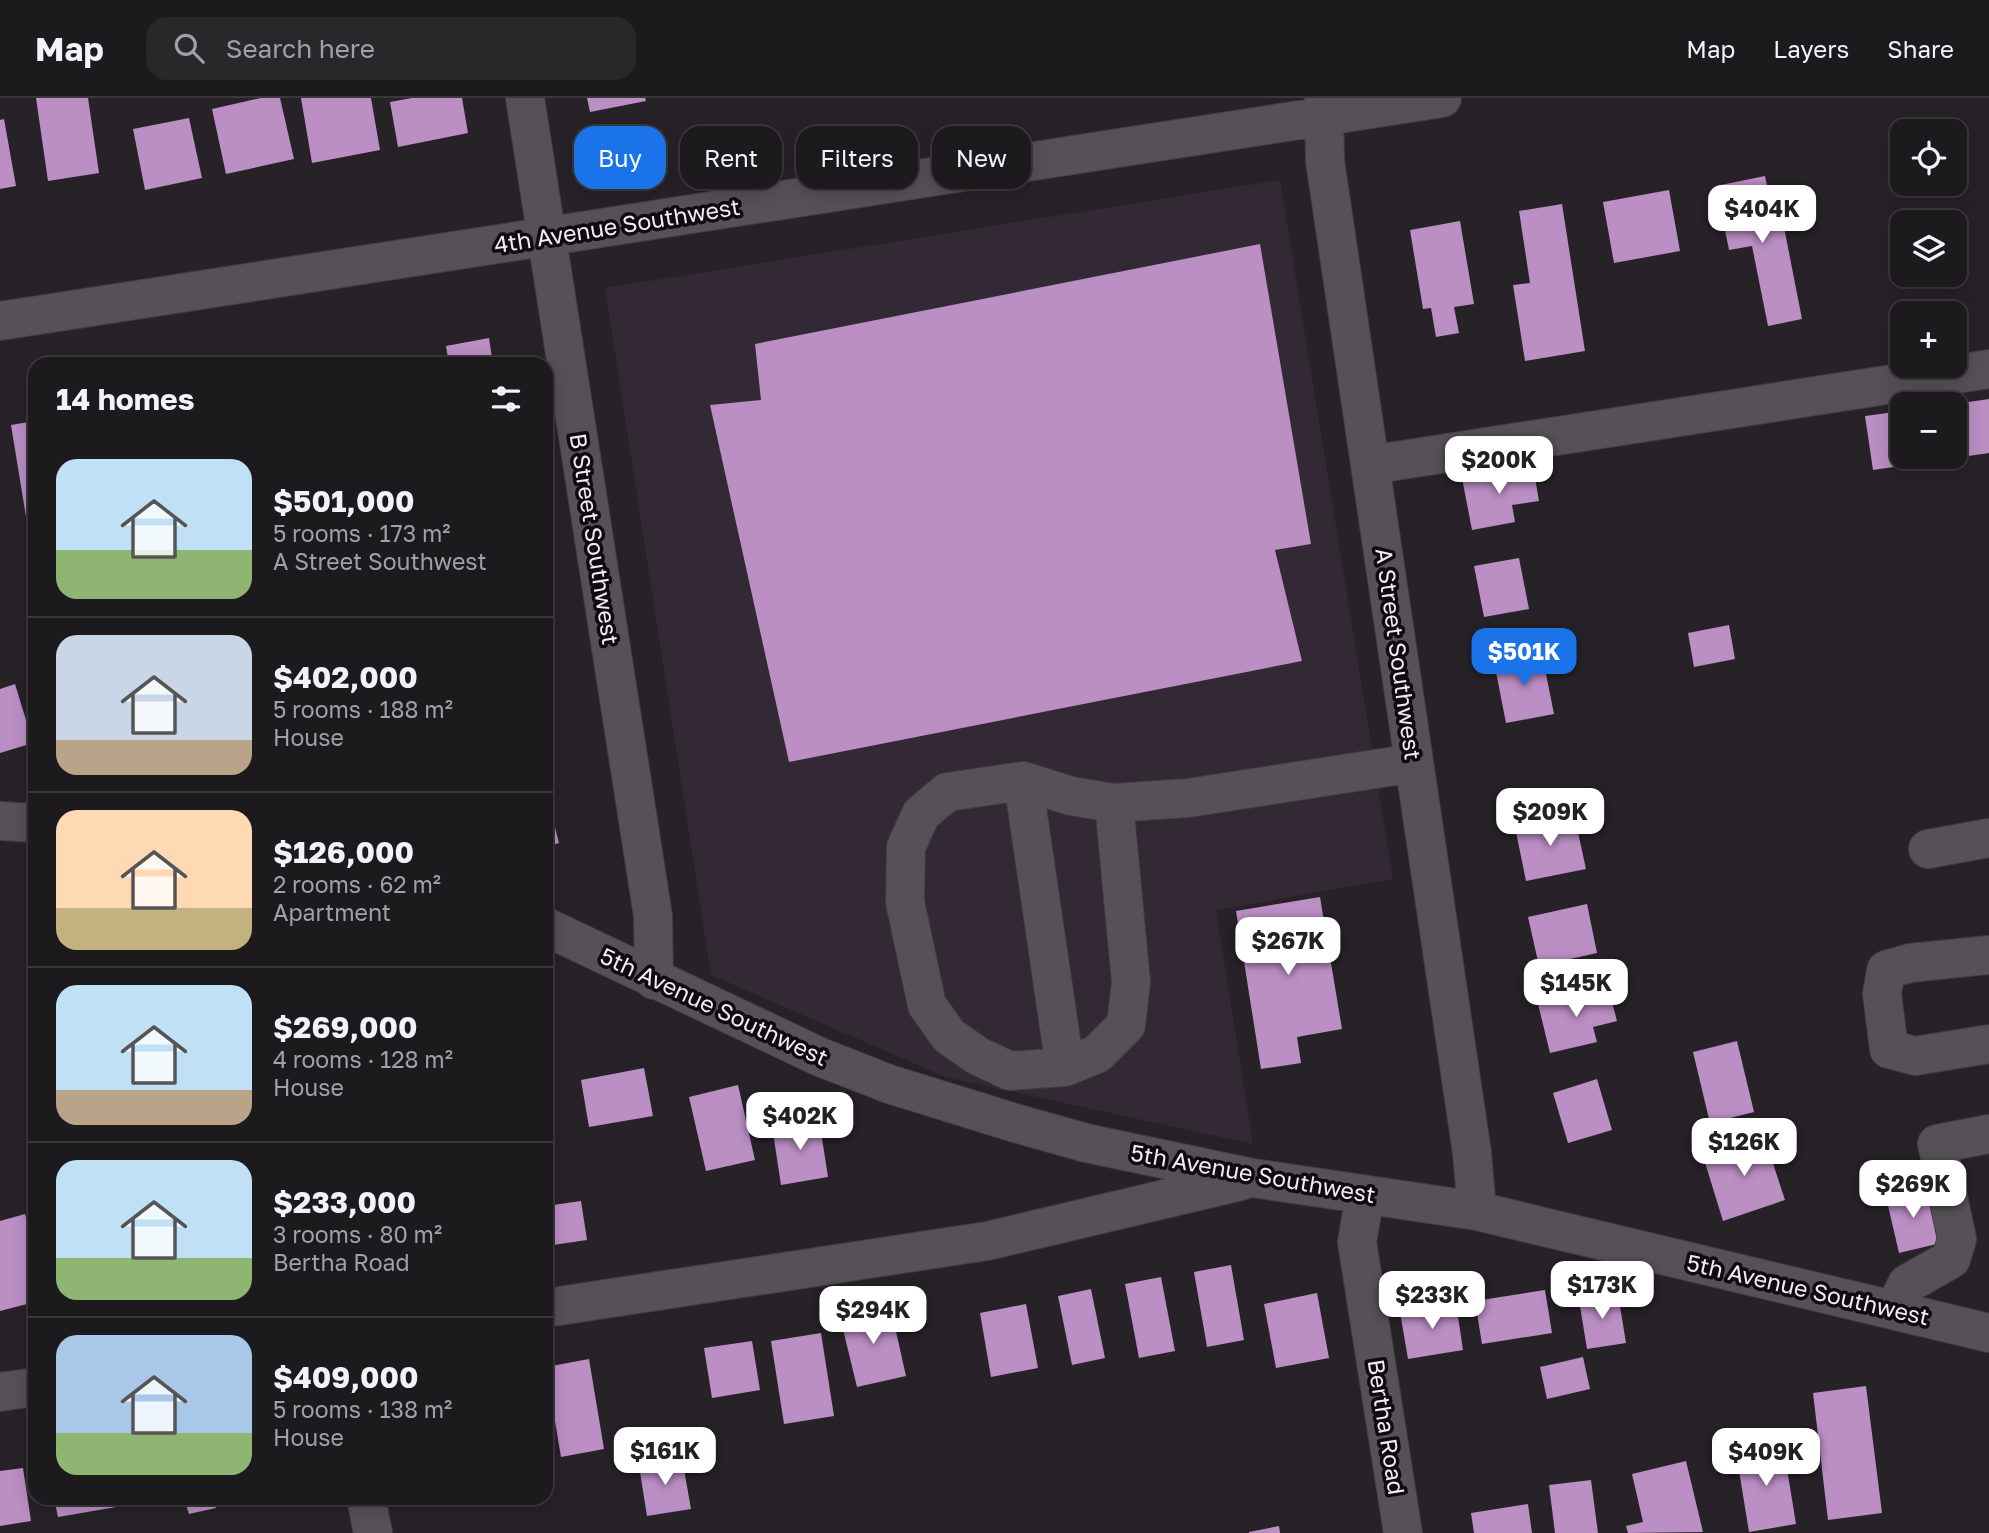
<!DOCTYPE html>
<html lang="en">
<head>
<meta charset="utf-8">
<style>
  body { margin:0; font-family:"Golos Text",sans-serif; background:#2a272b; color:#f1f3f6; height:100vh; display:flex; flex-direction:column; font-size:26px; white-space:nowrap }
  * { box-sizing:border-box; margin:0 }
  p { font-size:23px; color:#a0a1a4 }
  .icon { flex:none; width:38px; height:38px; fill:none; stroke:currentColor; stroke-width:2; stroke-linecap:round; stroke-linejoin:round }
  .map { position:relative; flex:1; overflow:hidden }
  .sheet { position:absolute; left:28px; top:259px; width:525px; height:1148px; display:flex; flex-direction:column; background:#1d1a1e; border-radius:21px; box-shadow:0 4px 18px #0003,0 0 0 2px #3b383c }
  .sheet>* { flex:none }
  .hud { position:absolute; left:574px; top:28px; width:665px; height:63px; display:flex; gap:14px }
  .buttons { position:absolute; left:1890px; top:21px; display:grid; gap:14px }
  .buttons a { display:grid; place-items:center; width:77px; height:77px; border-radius:14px; background:#1d1a1e; box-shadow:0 4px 18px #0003,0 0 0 2px #3b383c; font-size:35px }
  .price { position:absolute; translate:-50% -60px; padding:0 16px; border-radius:14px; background:#fff; color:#222; font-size:23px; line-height:46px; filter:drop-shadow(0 2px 4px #0008) }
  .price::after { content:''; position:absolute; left:50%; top:42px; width:21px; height:16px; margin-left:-10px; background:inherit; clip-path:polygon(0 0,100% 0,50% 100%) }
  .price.current { background:#1a73e8; color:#fff }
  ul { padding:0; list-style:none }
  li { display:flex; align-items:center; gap:21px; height:175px; padding:0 28px }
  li+li { border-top:2px solid #3b383c }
  li span { display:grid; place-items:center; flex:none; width:196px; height:140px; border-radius:21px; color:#555 }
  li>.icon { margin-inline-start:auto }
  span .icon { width:84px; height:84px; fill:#fffc; stroke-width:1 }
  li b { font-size:30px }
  h2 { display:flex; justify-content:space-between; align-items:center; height:84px; padding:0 28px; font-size:30px }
  .tag { padding:0 24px; border-radius:21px; background:#1d1a1e; box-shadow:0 4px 18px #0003,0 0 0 2px #3b383c; font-size:24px; line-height:63px }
  .tag.current { background:#1a73e8; color:#fff }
  header { display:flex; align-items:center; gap:42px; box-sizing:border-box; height:98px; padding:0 35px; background:#1d1a1e; border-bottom:2px solid #3b383c }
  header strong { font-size:33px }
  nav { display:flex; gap:38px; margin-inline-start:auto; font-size:24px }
  .search { width:490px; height:63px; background:#2a272b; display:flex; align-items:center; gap:18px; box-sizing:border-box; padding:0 24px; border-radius:21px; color:#a0a1a4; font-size:26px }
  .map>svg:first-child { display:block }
</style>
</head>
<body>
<header>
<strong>Map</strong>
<div class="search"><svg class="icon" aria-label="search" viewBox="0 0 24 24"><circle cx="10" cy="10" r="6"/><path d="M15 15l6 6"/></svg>Search here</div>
<nav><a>Map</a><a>Layers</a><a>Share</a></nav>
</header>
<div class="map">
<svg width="1989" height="1435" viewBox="0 0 1989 1435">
  <rect width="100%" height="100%" fill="#272228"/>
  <path fill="#322934" d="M1280,82l113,699 -177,31 37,234 -308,-67 -234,-102 -106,-687z"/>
  <path fill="#bb8ec4" d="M36,0h52l11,75 -51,8z
    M261,0h19l14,61 -68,15 -14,-65z
    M301,0h70l9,52 -68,13z
    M412,0h50l6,35 -70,14 -8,-45z
    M587,0h58l1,3 -56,11z
    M189,20l13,60 -57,12 -12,-61z
    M4,21l12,67 -16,3v-69z
    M1765,78l9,43 8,-2 20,102 -34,7 -16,-80 -23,4 -13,-64z
    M1669,92l11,61 -66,12 -11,-61z
    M1562,106l23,147 -60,10 -12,-76 17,-2 -11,-72z
    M1460,123l14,83 -20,3 5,26 -23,4 -5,-29 -8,1 -13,-79z
    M1260,146l51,300 -36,6 27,111 -513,101 -79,-357 51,-5 -6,-56z
    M489,240l4,26h-44l-3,-18z
    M1989,301v54l-116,17 -8,-54 37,-5v46h53v-53z
    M35,323v101l-8,1 -16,-98z
    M1533,368l6,35 -27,4 3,17 -43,8 -10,-52z
    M1519,460l10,51 -45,8 -10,-51z
    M1729,527l6,34 -41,8 -6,-34z
    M1542,556l12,60 -48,9 -12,-61z
    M15,586l18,59 -33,10v-64z
    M546,694l13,51 -13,4z
    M1574,716l12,55 -60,12 -11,-54z
    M1320,799l22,132 -45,8 4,26 -40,6 -25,-158z
    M1587,806l10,49 -58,13 -11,-49z
    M1608,889l9,34 -24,6 4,15 -47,11 -12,-49z
    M1737,943l17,71 -44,11 -17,-71z
    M644,970l9,48 -64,11 -8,-47z
    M1597,981l15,51 -44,13 -15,-50z
    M738,987l17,75 -49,11 -17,-74z
    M819,1021l9,58 -47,8 -9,-59z
    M1764,1038l21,64 -62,21 -20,-65z
    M1928,1090l13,55 -42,10 -13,-56z
    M581,1103l6,39 -41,6v-40z
    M25,1116l10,36v52l-35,9v-90z
    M1231,1167l13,75 -37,7 -13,-75z
    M1161,1179l14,74 -36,7 -14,-74z
    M1091,1191l14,69 -33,7 -14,-69z
    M1545,1192l7,43 -70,11 -7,-43z
    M1317,1195l12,65 -53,10 -12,-64z
    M1618,1196l8,49 -39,6 -8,-49z
    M1456,1205l7,47 -55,9 -8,-47z
    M1026,1206l12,64 -47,9 -11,-64z
    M890,1207l16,71 -49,11 -17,-70z
    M821,1235l13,83 -50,8 -13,-83z
    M752,1243l8,49 -48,8 -8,-50z
    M1583,1259l7,32 -43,10 -7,-32z
    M589,1261l15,90 -43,8 -15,-90z
    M1866,1288l16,127 -54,7 -15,-127z
    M1783,1346l13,80 -47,8 -13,-80z
    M682,1360l9,51 -44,7 -8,-50z
    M1686,1363l17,71 -75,1 -2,-7 17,-4 -11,-48z
    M23,1370l8,53 -31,5v-55z
    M1591,1382l7,53h-43l-6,-48z
    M54,1400h79l1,6 -76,13z
    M184,1400h29l3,10 -27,6z
    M1528,1406l4,29h-58l-3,-20z
    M1279,1428l1,7h-31v-1z"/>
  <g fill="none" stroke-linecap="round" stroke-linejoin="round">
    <g stroke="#413c42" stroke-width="40">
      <path id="minor" d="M525,0l128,818 1,64
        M1324,0l1,63 147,992 5,58
        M0,223l1442,-223
        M1370,367l619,-96
        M1023,683l42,286
        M1114,705l17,179 -5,43 -29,29 -32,13 -55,4 -32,-15 -29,-20 -22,-31 -22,-103 1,-55 15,-33 26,-22 76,-11 48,15 43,7 74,-5 226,-35
        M0,723l35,2
        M1928,751l61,-11
        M546,829l274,130 69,27 126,39 71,20 167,35 224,33 512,122
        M1989,857l-79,8 -24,7 -4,24 7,55 26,7 74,-12
        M1365,1098l-8,46 46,291
        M546,1210l441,-67 254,-60
        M1894,1212l13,-26 44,-25 6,-20 -20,-95 52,-10
        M0,1294l35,-5
        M366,1400l7,35"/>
    </g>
    <use href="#minor" stroke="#565157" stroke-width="38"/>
  </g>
  <g text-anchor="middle" stroke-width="7" stroke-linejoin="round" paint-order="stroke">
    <g font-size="23" fill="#f0ecf1" stroke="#0e0c0f">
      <text transform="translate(617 128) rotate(-9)" y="8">4th Avenue Southwest</text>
      <text transform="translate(594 441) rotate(81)" y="8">B Street Southwest</text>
      <text transform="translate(1398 556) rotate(82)" y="8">A Street Southwest</text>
      <text transform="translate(714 909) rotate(25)" y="8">5th Avenue Southwest</text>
      <text transform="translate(1253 1076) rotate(10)" y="8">5th Avenue Southwest</text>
      <text transform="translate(1808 1192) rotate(13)" y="8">5th Avenue Southwest</text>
      <text transform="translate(1386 1329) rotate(81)" y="8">Bertha Road</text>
    </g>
  </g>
</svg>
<div class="buttons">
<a><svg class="icon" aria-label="locate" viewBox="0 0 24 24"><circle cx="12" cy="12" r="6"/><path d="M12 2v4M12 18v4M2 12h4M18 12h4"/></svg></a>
<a><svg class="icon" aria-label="layers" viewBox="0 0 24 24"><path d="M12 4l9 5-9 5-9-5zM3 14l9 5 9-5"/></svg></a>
<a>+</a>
<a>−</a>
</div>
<b class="price" style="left:1762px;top:147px">$404K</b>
<b class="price" style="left:1499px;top:398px">$200K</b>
<b class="price current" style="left:1524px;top:590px">$501K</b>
<b class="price" style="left:1550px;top:750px">$209K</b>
<b class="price" style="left:1288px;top:879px">$267K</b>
<b class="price" style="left:1576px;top:921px">$145K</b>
<b class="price" style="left:800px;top:1054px">$402K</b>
<b class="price" style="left:1744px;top:1080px">$126K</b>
<b class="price" style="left:1913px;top:1122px">$269K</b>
<b class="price" style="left:1602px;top:1223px">$173K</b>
<b class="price" style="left:1432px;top:1233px">$233K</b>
<b class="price" style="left:873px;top:1248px">$294K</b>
<b class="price" style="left:665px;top:1389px">$161K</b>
<b class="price" style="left:1766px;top:1390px">$409K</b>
<div class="hud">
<a class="tag current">Buy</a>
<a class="tag">Rent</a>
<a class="tag">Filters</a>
<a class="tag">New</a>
</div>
<section class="sheet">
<h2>14 homes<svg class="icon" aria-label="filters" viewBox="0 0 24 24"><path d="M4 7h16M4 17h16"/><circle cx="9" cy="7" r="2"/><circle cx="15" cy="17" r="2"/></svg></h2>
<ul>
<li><span style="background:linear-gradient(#bfe0f5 65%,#8fb573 0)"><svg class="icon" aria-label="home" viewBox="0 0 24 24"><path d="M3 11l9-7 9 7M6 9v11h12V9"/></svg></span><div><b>$501,000</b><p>5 rooms · 173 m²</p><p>A Street Southwest</p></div></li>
<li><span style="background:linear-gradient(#c9d6e8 75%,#b9a48a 0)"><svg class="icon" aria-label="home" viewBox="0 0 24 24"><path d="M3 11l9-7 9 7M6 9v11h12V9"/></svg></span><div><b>$402,000</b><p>5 rooms · 188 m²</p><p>House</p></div></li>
<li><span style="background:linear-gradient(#ffd9b3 70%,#c2b280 0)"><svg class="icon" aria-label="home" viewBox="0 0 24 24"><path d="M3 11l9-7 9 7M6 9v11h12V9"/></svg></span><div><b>$126,000</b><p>2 rooms · 62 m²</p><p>Apartment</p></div></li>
<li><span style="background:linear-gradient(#bfe0f5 75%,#b9a48a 0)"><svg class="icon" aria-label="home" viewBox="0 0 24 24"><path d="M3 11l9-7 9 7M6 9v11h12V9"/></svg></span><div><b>$269,000</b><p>4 rooms · 128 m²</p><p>House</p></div></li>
<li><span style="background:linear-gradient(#bfe0f5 70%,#8fb573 0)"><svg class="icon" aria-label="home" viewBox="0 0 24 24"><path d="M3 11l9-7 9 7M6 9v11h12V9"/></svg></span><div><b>$233,000</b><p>3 rooms · 80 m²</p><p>Bertha Road</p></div></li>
<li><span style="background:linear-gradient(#a9c7e8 70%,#8fb573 0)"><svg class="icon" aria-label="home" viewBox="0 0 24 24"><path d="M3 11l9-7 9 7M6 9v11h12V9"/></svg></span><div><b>$409,000</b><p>5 rooms · 138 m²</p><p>House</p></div></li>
</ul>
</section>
</div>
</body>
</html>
